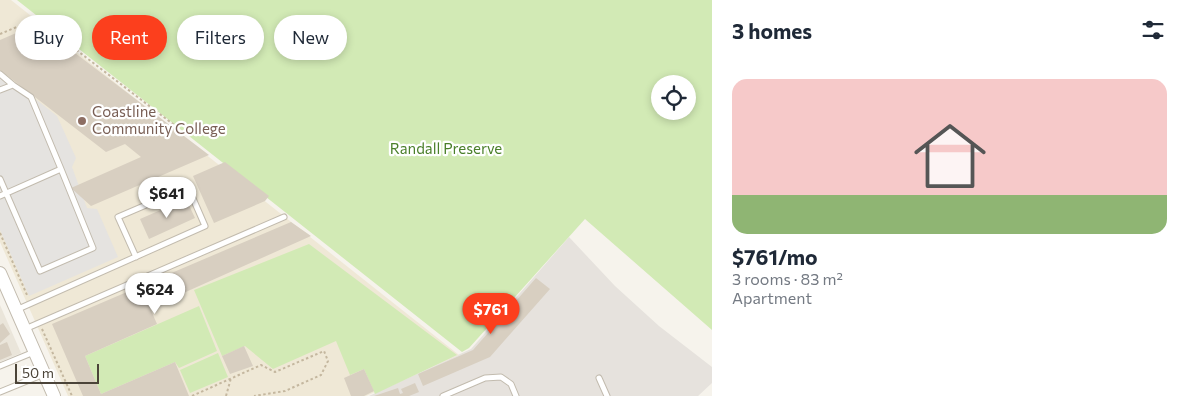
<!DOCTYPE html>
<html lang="en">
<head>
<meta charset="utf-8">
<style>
  body { margin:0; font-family:Commissioner,sans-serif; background:#f2f2f3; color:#1f2937; height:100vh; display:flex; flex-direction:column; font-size:19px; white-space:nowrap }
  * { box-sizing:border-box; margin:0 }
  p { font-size:16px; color:#747a83 }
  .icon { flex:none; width:28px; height:28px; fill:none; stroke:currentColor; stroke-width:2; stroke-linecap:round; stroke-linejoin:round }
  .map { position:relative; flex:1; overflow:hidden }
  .details { display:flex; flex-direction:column; background:#fff; width:475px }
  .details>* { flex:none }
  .banner { position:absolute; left:15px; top:15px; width:475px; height:45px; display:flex; gap:10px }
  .buttons { position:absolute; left:651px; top:75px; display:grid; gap:10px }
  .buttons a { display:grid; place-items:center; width:45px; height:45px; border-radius:50%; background:#fff; box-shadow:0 2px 8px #0003; font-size:25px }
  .scale { position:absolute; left:15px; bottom:12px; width:84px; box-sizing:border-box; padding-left:5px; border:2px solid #4b4439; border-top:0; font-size:14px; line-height:18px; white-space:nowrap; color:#4b4439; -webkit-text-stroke:4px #fff; paint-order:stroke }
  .price { position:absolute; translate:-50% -42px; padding:0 11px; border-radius:18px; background:#fff; color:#222; font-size:16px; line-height:32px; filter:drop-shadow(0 1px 2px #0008) }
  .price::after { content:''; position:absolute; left:50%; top:30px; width:15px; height:11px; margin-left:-8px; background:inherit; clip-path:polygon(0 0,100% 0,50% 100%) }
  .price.current { background:#fc3f1d; color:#fff }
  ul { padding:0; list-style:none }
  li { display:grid; align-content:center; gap:10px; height:265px; padding:0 20px }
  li+li { border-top:1px solid #e0e1e3 }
  li span { display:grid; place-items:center; height:155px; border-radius:15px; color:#555 }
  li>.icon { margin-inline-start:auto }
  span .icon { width:90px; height:90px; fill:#fffc; stroke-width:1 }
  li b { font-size:21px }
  h2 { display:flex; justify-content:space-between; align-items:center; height:60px; padding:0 20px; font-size:21px }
  .chip { padding:0 18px; border-radius:22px; background:#fff; box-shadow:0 2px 8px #0003; font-size:18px; line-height:45px }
  .chip.current { background:#fc3f1d; color:#fff }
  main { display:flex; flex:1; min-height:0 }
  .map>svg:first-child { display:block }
</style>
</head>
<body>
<main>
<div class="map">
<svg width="712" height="396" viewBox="0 0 712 396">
  <rect width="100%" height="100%" fill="#f6f3ec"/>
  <path fill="#eae5da" d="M0,305l21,48 -21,9z"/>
  <path fill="#e6e2dd" d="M569,237l46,49 44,40 53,41v16l-14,13h-329l102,-47z"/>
  <path fill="#efe8d6" d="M0,0h11l448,355 -93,41h-298l-68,-154z"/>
  <path fill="#d2eab5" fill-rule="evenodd" d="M17,0h695v330l-127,-111 -116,129 -7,4zM660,84h28v27h-28z
    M309,244l148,111 -82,39 -11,-25 -14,6 -14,-34 -63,28 -28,-23 -23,10 -28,-66z
    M199,306l18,45 -38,17 -4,-6 -74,32 -16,-38z
    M218,353l10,24 -38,16 -10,-23z"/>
  <path fill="#e5e3e0" d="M0,71l57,45 19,42 -4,9 15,41 10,1 21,48 -89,39 -29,-66z"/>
  <path fill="#d8cfc1" d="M37,24l172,131 -118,51 -20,-18 70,-31 -16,-13 -19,8 -106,-82v-30z
    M225,162l44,34 -4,5 -51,22 -21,-47z
    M186,199l9,19 -46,21 -9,-20z
    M291,222l20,14 -161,72 7,16 -72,32 16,38 74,-32 14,34h-106l-31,-72z
    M536,278l14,11 -60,68 -67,29 -5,-12 55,-24z
    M3,323l7,11 -10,9v-18z
    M7,342l5,13 -12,5v-15z
    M244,346l9,20 -23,8 -8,-18z
    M364,369l10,22 -10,5h-13l-7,-18z
    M415,383l4,9 -10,4h-35l24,-8 2,6 3,-1 -2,-4z"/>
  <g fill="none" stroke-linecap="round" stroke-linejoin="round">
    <g stroke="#c2bbae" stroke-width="7">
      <path id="service" d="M0,74l13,11
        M0,90l13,-5 18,12 30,72 -61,27
        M0,179l40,92 53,-23 -32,-79
        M16,310l189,-84 -17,-39 -70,30 18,40
        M25,329l259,-112
        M0,366l34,-14
        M599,378l8,18
        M0,392l44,-18
        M443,396l42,-18 16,-1 10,7 5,12"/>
    </g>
    <g stroke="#c2bbae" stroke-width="14">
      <path id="tertiary" d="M0,273l54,123"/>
    </g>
    <path stroke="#c4b79f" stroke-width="2" stroke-dasharray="2.5 2.5" stroke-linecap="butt" d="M0,34l36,-15 142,109 -2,2
      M0,233l27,62
      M42,329l30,67
      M192,396l69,-31 14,7 49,-21 4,10 -7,14 -36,16 -31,5
      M226,396l5,-18"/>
    <use href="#service" stroke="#fff" stroke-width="5"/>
    <use href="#tertiary" stroke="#fff" stroke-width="12"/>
  </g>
  <circle fill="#8d6e63" stroke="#fff" stroke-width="2" cx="82" cy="121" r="5"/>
  <g text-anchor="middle" stroke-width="4.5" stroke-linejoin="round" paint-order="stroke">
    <g font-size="15" fill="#785e54" stroke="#fff" text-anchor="start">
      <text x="92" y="117">Coastline<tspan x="92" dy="17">Community College</tspan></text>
    </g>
    <g font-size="15" fill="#4a7f2a" stroke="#fff">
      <text x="446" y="154">Randall Preserve</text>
    </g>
  </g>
</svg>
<div class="buttons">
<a><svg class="icon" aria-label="locate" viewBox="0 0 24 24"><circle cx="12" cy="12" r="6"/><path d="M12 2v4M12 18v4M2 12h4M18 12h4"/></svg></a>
</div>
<div class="scale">50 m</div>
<b class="price" style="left:167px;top:219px">$641</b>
<b class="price" style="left:155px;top:315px">$624</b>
<b class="price current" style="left:491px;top:335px">$761</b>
<div class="banner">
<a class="chip">Buy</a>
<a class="chip current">Rent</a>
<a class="chip">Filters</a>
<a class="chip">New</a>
</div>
</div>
<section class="details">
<h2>3 homes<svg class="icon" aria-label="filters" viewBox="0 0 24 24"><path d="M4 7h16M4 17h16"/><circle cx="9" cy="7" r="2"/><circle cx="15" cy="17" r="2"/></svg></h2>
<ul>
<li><span style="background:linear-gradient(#f6c9c9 75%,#8fb573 0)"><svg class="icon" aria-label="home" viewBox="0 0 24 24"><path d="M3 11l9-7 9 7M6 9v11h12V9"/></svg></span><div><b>$761/mo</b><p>3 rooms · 83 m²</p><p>Apartment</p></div></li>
</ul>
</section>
</main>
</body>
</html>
